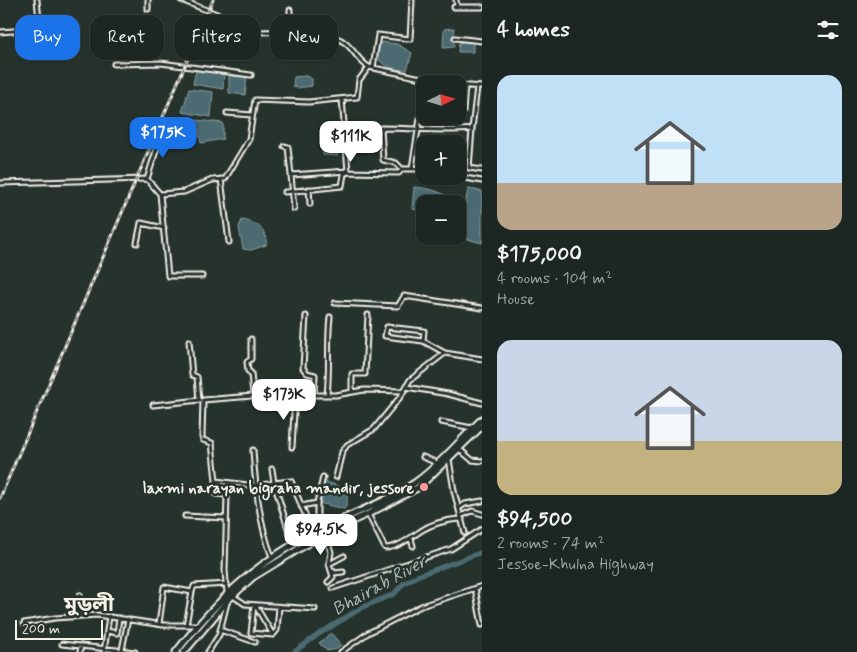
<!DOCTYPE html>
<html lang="en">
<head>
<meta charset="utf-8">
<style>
  body { margin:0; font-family:Mynerve,"Noto Sans Bengali",sans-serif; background:#252e2a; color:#f1f3f6; height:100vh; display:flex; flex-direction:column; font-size:19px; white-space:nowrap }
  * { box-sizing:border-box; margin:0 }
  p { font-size:16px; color:#a0a5a5 }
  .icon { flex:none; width:28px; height:28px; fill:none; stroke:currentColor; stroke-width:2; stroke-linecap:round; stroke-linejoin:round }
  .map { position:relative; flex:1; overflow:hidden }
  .side { display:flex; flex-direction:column; background:#1c2622; width:375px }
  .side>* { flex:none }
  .hud { position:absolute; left:15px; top:15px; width:391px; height:45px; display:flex; gap:10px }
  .needle { width:32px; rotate:85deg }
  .tools { position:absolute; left:416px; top:75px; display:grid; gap:10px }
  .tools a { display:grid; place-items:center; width:50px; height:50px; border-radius:10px; background:#1c2622; box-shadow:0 1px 4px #0004,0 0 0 1px #3a4340; font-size:25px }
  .scale { position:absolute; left:15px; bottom:12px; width:88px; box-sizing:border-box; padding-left:5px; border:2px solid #f4f1e8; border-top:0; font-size:14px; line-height:18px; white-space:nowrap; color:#f4f1e8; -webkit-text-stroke:4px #26332d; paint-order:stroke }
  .price { position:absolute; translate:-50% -42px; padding:0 11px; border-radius:10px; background:#fff; color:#222; font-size:16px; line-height:32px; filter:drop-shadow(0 1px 2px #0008) }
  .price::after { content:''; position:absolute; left:50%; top:30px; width:15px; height:11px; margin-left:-8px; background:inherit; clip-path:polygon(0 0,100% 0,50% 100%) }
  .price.on { background:#1a73e8; color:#fff }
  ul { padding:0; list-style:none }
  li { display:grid; align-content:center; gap:10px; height:265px; padding:0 15px }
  li span { display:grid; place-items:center; height:155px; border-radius:15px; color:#555 }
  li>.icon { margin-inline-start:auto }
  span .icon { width:90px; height:90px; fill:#fffc; stroke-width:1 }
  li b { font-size:21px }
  h2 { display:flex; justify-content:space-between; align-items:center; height:60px; padding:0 15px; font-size:21px }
  .chip { padding:0 18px; border-radius:15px; background:#1c2622; box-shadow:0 1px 4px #0004,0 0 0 1px #3a4340; font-size:18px; line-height:45px }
  .chip.on { background:#1a73e8; color:#fff }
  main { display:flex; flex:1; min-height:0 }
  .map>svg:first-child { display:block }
</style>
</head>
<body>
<main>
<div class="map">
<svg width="482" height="652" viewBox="0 0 482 652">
  <rect width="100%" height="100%" fill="#26332d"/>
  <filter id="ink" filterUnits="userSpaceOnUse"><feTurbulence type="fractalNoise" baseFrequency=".02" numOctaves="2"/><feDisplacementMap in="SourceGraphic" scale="10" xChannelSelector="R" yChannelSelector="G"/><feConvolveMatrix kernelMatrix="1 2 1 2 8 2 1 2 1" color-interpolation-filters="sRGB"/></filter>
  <g filter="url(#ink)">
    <path fill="#4b6b72" stroke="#8fa1a1" d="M454,28v19l-11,1 1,-19z
      M469,40l4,3v9h-15l1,-9z
      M381,42l16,2 15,9 -5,17c-13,0 -25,-3 -31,-15z
      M196,70l28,4 -1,15 -30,-5z
      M229,76l18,1 -2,18 -16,-2z
      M306,76l6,3v7l-15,2 -4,-2 1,-9z
      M189,89l24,3 -2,25 -29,-5z
      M196,120l27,3v16l-22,4z
      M327,136h7l4,20 -15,-1 -1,-15z
      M414,187c15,1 25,4 38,12v5h-27v7l-13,-2z
      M468,189l14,2v52l-22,-6z
      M242,220c15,2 26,10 24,25l-15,5 -8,-1 -4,-22z
      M324,481l23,8v16l-3,4 -25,-6z
      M331,633l10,12 -4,4 -10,2 -8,-8z"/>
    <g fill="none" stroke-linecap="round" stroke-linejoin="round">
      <path stroke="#4b6b72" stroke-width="5" d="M294,652l25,-18 44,-27 31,-13 9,-10 14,-8 65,-24"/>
      <g stroke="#f4f1e8" stroke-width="7">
        <path id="minor" d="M181,0l41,16 4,11 8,6c25,-1 91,-6 110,9 10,7 14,19 25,25l81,17
          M456,0l1,7
          M454,7h28
          M148,9v-9
          M0,32l40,-3 -3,-29
          M290,32v-22
          M455,38l27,3
          M114,64l47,-1 90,12
          M373,68l5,-33 32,4 2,-39
          M458,85l24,2
          M458,112h5l2,-26
          M227,113l25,2
          M472,129l5,-42
          M284,146l4,1 3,28
          M412,168l13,-81
          M425,169h-23l-6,-6 -13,-3 -2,-32c30,0 61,4 91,1l-3,39 13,2
          M454,176l28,5
          M147,179l15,-47
          M221,179l8,63
          M0,183l147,-4 13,15 24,-2 28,-12 13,-1 24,-40 6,-39 54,2 48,-5 2,-17 10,-13
          M309,189l1,15
          M285,192l57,-6 2,-12 4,-2 51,1 3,-4
          M160,194l8,82h34
          M294,209l-3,-34 57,-4 -6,-72
          M137,243l4,-20 23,5
          M335,303l63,3 6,-10 78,12
          M306,316l-3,52 4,5 8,2 -1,20
          M251,339v20l-4,3 1,9 3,2 2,22
          M189,341l3,34 5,2 2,23
          M423,341l1,-10 -37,-4 -2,9 38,5 22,12
          M406,387l42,7 34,9
          M352,392v-18h13l3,-59
          M327,395c3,-26 0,-52 3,-78
          M153,405l47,-5
          M441,422l31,6
          M202,437l1,-37 61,-5h72l28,-5 40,1
          M203,440l9,3 4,38 40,5 18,-3 -2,-14
          M292,447l3,-52
          M459,449l13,11 10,1
          M253,450c2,35 6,74 19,107
          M423,457l14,6
          M449,459l5,32 11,42
          M336,477l6,-25 5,-7 27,-16 27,-33 9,-16 35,-27 37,6
          M216,481v13l11,1 -2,76 2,22
          M301,506l16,-3
          M459,508l6,-4 17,-3
          M368,514l17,34c14,0 27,-12 39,-19 10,-6 27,-10 38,-10
          M463,515l9,-4 10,3
          M185,516l41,2
          M317,529v-26l6,-26
          M325,533l6,19 -2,12 4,13 -5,5
          M411,539l2,7
          M293,545l-19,-62 17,-2 22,52
          M329,564l15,-8
          M333,571l1,2 9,-1
          M333,588l118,-39 31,-20
          M475,588l7,37
          M80,595l2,20
          M233,596l12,8 70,5
          M254,605l-3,28 22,2 4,-5 2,-23
          M255,605l18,30
          M24,623l31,-5 42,-3 66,10h34
          M159,624l5,-37 28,5 2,-6 33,-2
          M186,625l6,-33
          M220,630l35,12
          M107,631l10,2 2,-15
          M62,644l73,8
          M122,650l6,-31
          M80,652l1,-6
          M104,652l5,-36
          M208,652l11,-17 8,-32
          M341,652l27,-19 53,-27 61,-20"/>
      </g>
      <g stroke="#f4f1e8" stroke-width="9">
        <path id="highway" d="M176,652c44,-55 75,-85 137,-119 34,-18 71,-29 103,-51 23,-16 45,-43 66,-63
          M184,652l44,-52 25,-23 72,-44 43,-19 51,-27 63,-61"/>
      </g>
      <use href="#minor" stroke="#26332d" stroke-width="3"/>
      <use href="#highway" stroke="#26332d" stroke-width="5"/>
      <g stroke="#f4f1e8" stroke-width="3">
        <path id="rail" d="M0,498l213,-498"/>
      </g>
      <use href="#rail" stroke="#26332d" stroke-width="1" stroke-dasharray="4" stroke-linecap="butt"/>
    </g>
  </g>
  <circle fill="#ff9aa2" stroke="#26332d" stroke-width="2" cx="424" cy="487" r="5"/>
  <g text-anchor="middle" stroke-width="5" stroke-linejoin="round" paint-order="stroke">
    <g font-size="16" font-weight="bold" fill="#f4f1e8" stroke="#26332d" text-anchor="end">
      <text x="414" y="493">laxmi narayan bigraha mandir, jessore</text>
    </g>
    <g font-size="18" font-style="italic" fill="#b0bbb9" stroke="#26332d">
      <text transform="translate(379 585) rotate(-29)" y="6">Bhairab River</text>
    </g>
    <g font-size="21" font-weight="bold" fill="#f4f1e8" stroke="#26332d">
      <text x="89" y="611">মুড়লী</text>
    </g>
  </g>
</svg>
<div class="tools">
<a><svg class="needle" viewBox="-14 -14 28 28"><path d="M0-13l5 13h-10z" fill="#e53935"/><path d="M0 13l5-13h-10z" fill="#a0a5a5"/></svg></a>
<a>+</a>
<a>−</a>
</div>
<div class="scale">200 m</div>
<b class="price on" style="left:163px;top:159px">$175K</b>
<b class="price" style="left:351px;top:163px">$111K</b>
<b class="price" style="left:284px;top:421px">$173K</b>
<b class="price" style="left:321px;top:556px">$94.5K</b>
<div class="hud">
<a class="chip on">Buy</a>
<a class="chip">Rent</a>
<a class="chip">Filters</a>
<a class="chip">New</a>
</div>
</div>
<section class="side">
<h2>4 homes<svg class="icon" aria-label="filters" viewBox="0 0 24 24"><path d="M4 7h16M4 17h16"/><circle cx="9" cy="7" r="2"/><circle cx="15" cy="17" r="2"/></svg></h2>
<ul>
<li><span style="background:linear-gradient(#bfe0f5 70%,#b9a48a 0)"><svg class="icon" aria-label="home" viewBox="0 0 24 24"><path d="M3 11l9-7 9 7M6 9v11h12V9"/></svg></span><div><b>$175,000</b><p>4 rooms · 104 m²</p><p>House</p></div></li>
<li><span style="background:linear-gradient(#c9d6e8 65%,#c2b280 0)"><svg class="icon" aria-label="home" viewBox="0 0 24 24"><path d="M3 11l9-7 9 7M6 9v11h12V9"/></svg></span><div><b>$94,500</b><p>2 rooms · 74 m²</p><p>Jessoe-Khulna Highway</p></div></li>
</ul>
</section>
</main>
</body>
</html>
